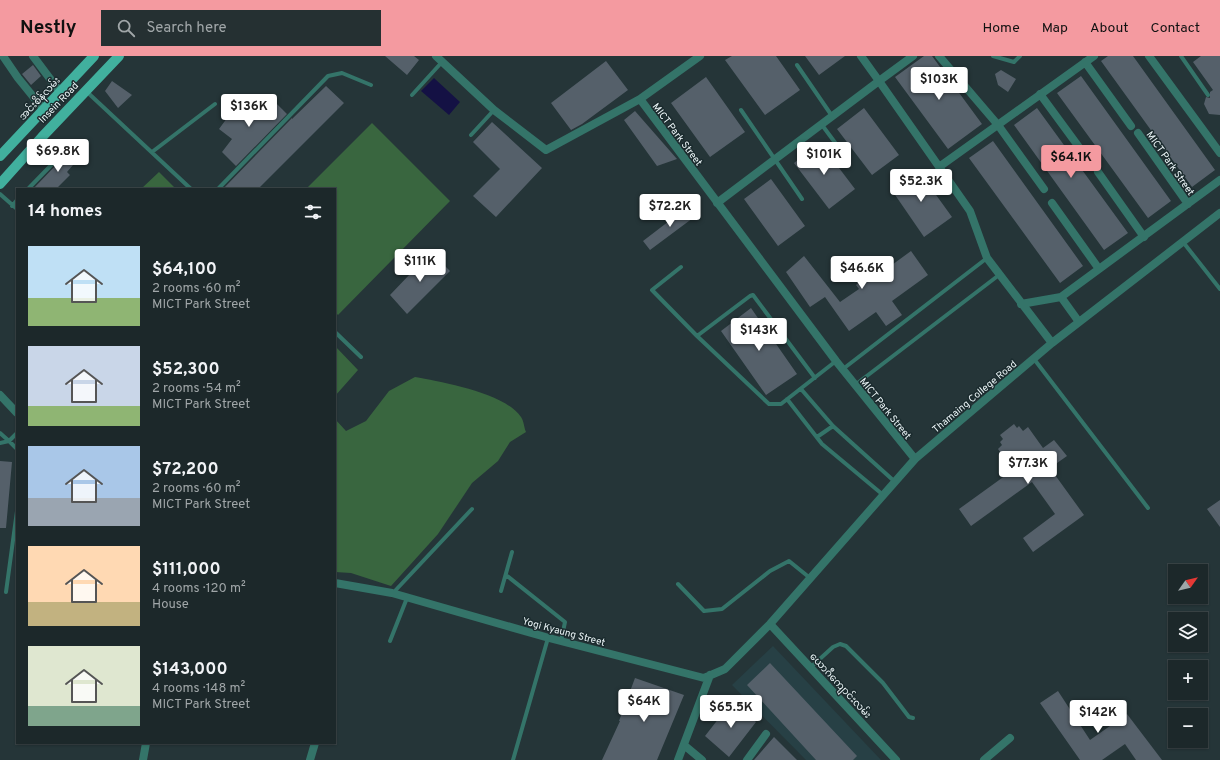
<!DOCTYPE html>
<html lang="en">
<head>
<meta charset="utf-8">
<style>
  body { margin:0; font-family:Overpass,"Noto Sans Myanmar",sans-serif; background:#253032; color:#f1f3f6; height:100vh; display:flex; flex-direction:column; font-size:15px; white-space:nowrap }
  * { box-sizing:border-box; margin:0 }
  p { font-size:13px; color:#a0a6a8 }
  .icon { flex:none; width:22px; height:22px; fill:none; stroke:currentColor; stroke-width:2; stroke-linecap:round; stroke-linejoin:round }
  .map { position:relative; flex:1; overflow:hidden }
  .sheet { position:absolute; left:16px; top:132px; width:320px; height:556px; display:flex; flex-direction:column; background:#1c282a; border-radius:0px; box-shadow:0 1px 3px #0004,0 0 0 1px #3a4447 }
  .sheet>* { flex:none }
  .needle { width:26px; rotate:56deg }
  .fabs { position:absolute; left:1168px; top:508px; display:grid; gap:8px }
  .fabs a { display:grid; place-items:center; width:40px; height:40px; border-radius:0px; background:#1c282a; box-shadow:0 1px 3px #0004,0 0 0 1px #3a4447; font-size:20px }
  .price { position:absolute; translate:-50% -34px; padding:0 9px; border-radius:4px; background:#fff; color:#222; font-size:13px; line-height:26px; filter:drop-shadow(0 1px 2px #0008) }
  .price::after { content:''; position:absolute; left:50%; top:24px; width:12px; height:9px; margin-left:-6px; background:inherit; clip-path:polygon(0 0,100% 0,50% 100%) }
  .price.on { background:#f49aa0; color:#111 }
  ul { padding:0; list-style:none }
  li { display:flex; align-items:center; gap:12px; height:100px; padding:0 12px }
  li span { display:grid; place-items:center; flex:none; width:112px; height:80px; border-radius:0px; color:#555 }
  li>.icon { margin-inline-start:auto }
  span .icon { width:48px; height:48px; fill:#fffc; stroke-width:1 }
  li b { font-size:17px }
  h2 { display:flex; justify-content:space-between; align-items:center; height:48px; padding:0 12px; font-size:17px }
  header { display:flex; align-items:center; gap:24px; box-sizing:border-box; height:56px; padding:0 20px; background:#f49aa0; color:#111 }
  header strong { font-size:19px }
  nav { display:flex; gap:22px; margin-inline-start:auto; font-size:14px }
  .search { width:280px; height:36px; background:#253032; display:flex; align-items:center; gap:10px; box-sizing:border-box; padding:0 14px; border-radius:0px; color:#a0a6a8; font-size:15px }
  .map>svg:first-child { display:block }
</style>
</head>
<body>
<header>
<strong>Nestly</strong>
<div class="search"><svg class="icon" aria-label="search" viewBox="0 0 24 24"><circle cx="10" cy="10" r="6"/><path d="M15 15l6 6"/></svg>Search here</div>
<nav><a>Home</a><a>Map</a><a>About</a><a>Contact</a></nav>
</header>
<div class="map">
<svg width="1220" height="704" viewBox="0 0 1220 704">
  <rect width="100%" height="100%" fill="#253538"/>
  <path fill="#274045" d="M773,590l108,114h-75l-74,-75z"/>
  <path fill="#39663f" d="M372,67l78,78 -112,114 -3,-3v-123h-29z
    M159,116l17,17h-35z
    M335,290l23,24 -23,26z
    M415,321c27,5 90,16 106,40 3,4 3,11 5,15l-16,10 -12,19 -26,22 -34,51 -47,52 -40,-13 -16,-1v-153l11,12 20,-10 23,-30z"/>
  <path fill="#141144" d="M434,22l26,24 -11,13 -28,-24z"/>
  <path fill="#55606a" d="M385,0h29l5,4 -12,15z
    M732,0h44l24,34 -35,25 -40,-55z
    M805,0h40l-26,19z
    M924,0h8l50,68 -34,25 -53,-72z
    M1108,0h25l82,114 -23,17 -91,-126z
    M1201,0h19v59l-11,-1 -5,-10 2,-7 4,1v-6l3,-2 -20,-28z
    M606,5l22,29 -46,34 -11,6 -20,-27z
    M33,9l8,11 -10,9 -9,-11z
    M1001,14l15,9 -8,13 -10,-7 -3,-11z
    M1081,20l90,125 -23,17 -91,-125z
    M706,21l39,55 -35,25 -39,-54z
    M112,25l20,14 -14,13 -13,-17z
    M326,30l18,17 -86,86h-35l69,-71v1z
    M244,39l14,20 15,-15 14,14 -51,52 -14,-14 10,-13 -13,-10z
    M864,52l35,47 -27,20 -35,-46z
    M1037,52l91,125 -24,17 -90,-125z
    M635,55l42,48 -20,7 -33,-46z
    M492,66l50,46 -46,49 -23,-21 27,-27 -27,-27z
    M993,85l90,125 -23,17 -91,-125z
    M820,87l35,46 -26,20 -35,-46z
    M71,93l8,9 -12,14 3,3 -14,14h-23l25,-26 1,1z
    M918,114l34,47 -28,20 -33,-48z
    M771,123l34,47 -27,20 -34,-47z
    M690,149l7,10 -47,35 -7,-9z
    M911,195l17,24 -36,26 10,14 -16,11 -10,-14 -27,19 -24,-34 -15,10 -24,-35 18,-16 36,46 19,-13 -3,-4 3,-3 1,-9 10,-7 7,2 4,-4 4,6z
    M431,196l19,19 -43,43 -17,-19z
    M751,252l46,66 -31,21 -45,-64z
    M1014,368l3,4 2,-2 4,5 5,-4 15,21 11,-8 13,16 -17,12 34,47 -51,37 -10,-14 32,-24 -23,-32 -61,44 -12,-17 54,-39 -15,-21 4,-4 -2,-3 3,-3 -3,-4z
    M0,405l12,1 -6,66h-6z
    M1220,444v27l-13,-18z
    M770,607l87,93 -4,4h-37l-69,-75z
    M635,622l49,17 -27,65h-55l18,-39h-1z
    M1058,635l32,49 37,-26 35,46h-26l-11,-16 -23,16h-22l-40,-57z
    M733,644l23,22 -27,35 -24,-21z
    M774,681l23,23h-43z"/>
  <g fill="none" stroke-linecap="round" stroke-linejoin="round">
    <path stroke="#347469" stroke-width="4" d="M993,0l21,6 6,-6
      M1181,0l27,39
      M797,9l35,51
      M86,35l105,98
      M412,39l30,-33
      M741,54l61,89
      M822,69l23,31
      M471,79l23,-25
      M152,96l63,-48
      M28,133l33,-34 -1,-2 -18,-16
      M218,133l110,-113 14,-3 29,12
      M0,138l17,15
      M12,150l5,-6
      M1183,186l37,47
      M681,211l-29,23 45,46 72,68h12l55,-43
      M335,276l26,25
      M697,280l53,-40 3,-1 62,83
      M1034,303l114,149
      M843,313l144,-111
      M855,329l144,-110
      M801,333l32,37 61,55
      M787,343l35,45 60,50
      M0,377l9,8 8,-8
      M817,381l16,-11
      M0,387l9,-2 8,8
      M506,519l59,47 -4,19
      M678,528l26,27 18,-2 48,-38 19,-10 21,17
      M501,535l11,-39
      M6,536l11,-81
      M393,537l79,-84
      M390,585l17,-43
      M811,611l22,-20 7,-3 6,2 37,37 26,34 4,1
      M513,704l35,-122"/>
    <path stroke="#347469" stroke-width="8" d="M3,0l15,22 26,32
      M33,0l27,36
      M436,0l58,54 52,40 94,-51 196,262 79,98
      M861,0l18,25 34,-25
      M939,0l59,69 46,64
      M1149,0l71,97
      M1085,6l46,64
      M1040,38l47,64
      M640,43l60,-43
      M1138,77l50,71
      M939,111l155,-111
      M1098,116l46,65
      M717,147l162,-122 91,130 17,47 65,85
      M1052,147l47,66
      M1061,241l18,25
      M1021,248l40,-7 159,-117
      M0,339l17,18
      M335,527l57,10 157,45 155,40 21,-9 45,-45 145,-165 137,-116 168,-130
      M770,568l126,136
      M684,689l18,15
      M143,704l3,-17
      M310,704l5,-17
      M678,704l32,-85
      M747,704l19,-26
      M984,704l26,-22"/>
    <path stroke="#41b09e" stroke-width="10" d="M0,100l94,-100
      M0,128l42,-47 77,-81"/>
  </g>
  <g text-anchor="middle" stroke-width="3" stroke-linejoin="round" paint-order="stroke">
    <g font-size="10" fill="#ebf5f7" stroke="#1b2b2e">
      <text transform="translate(39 42) rotate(-47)" y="4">အင်းစိန်လမ်း</text>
      <text transform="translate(58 46) rotate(-46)" y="4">Insein Road</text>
      <text transform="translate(678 78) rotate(53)" y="4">MICT Park Street</text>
      <text transform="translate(1171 107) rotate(55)" y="4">MICT Park Street</text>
      <text transform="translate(974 340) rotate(-40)" y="4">Thamaing College Road</text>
      <text transform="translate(886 352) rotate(51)" y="4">MICT Park Street</text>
      <text transform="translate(564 575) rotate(15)" y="4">Yogi Kyaung Street</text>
      <text transform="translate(841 629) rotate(47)" y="4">ယောဂီကျောင်းလမ်း</text>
    </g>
  </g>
</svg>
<div class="fabs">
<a><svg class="needle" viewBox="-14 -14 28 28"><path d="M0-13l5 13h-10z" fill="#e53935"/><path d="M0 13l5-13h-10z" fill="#a0a6a8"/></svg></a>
<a><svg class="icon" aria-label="layers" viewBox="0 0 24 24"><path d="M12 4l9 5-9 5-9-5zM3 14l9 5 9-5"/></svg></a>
<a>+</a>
<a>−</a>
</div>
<b class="price" style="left:939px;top:45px">$103K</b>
<b class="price" style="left:249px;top:72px">$136K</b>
<b class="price" style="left:58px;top:117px">$69.8K</b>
<b class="price" style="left:824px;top:120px">$101K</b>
<b class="price on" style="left:1071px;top:123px">$64.1K</b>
<b class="price" style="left:921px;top:147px">$52.3K</b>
<b class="price" style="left:670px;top:172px">$72.2K</b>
<b class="price" style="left:420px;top:227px">$111K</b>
<b class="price" style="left:862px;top:234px">$46.6K</b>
<b class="price" style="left:759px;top:296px">$143K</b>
<b class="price" style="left:1028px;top:429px">$77.3K</b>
<b class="price" style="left:644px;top:667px">$64K</b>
<b class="price" style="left:731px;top:673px">$65.5K</b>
<b class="price" style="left:1098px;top:678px">$142K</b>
<section class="sheet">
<h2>14 homes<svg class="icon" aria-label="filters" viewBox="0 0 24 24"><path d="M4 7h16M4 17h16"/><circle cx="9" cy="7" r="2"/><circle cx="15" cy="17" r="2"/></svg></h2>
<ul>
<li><span style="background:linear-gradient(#bfe0f5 65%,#8fb573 0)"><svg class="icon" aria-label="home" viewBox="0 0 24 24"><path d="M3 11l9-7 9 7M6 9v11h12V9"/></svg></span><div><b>$64,100</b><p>2 rooms · 60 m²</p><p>MICT Park Street</p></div></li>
<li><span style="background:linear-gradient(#c9d6e8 75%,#8fb573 0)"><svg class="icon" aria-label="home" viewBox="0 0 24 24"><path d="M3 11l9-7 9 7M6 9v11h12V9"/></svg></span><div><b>$52,300</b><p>2 rooms · 54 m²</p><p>MICT Park Street</p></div></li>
<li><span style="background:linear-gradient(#a9c7e8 65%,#9aa5b1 0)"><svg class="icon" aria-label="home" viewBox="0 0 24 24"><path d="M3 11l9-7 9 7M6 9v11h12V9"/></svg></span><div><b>$72,200</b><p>2 rooms · 60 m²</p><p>MICT Park Street</p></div></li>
<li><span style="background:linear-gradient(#ffd9b3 70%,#c2b280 0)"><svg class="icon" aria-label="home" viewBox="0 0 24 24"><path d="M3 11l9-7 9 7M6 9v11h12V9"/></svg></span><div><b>$111,000</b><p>4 rooms · 120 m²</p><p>House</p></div></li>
<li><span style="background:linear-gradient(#dfe7d0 75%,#7fa58c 0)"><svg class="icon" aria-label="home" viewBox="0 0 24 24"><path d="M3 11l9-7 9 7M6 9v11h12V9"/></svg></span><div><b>$143,000</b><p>4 rooms · 148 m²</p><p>MICT Park Street</p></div></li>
</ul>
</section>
</div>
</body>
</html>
